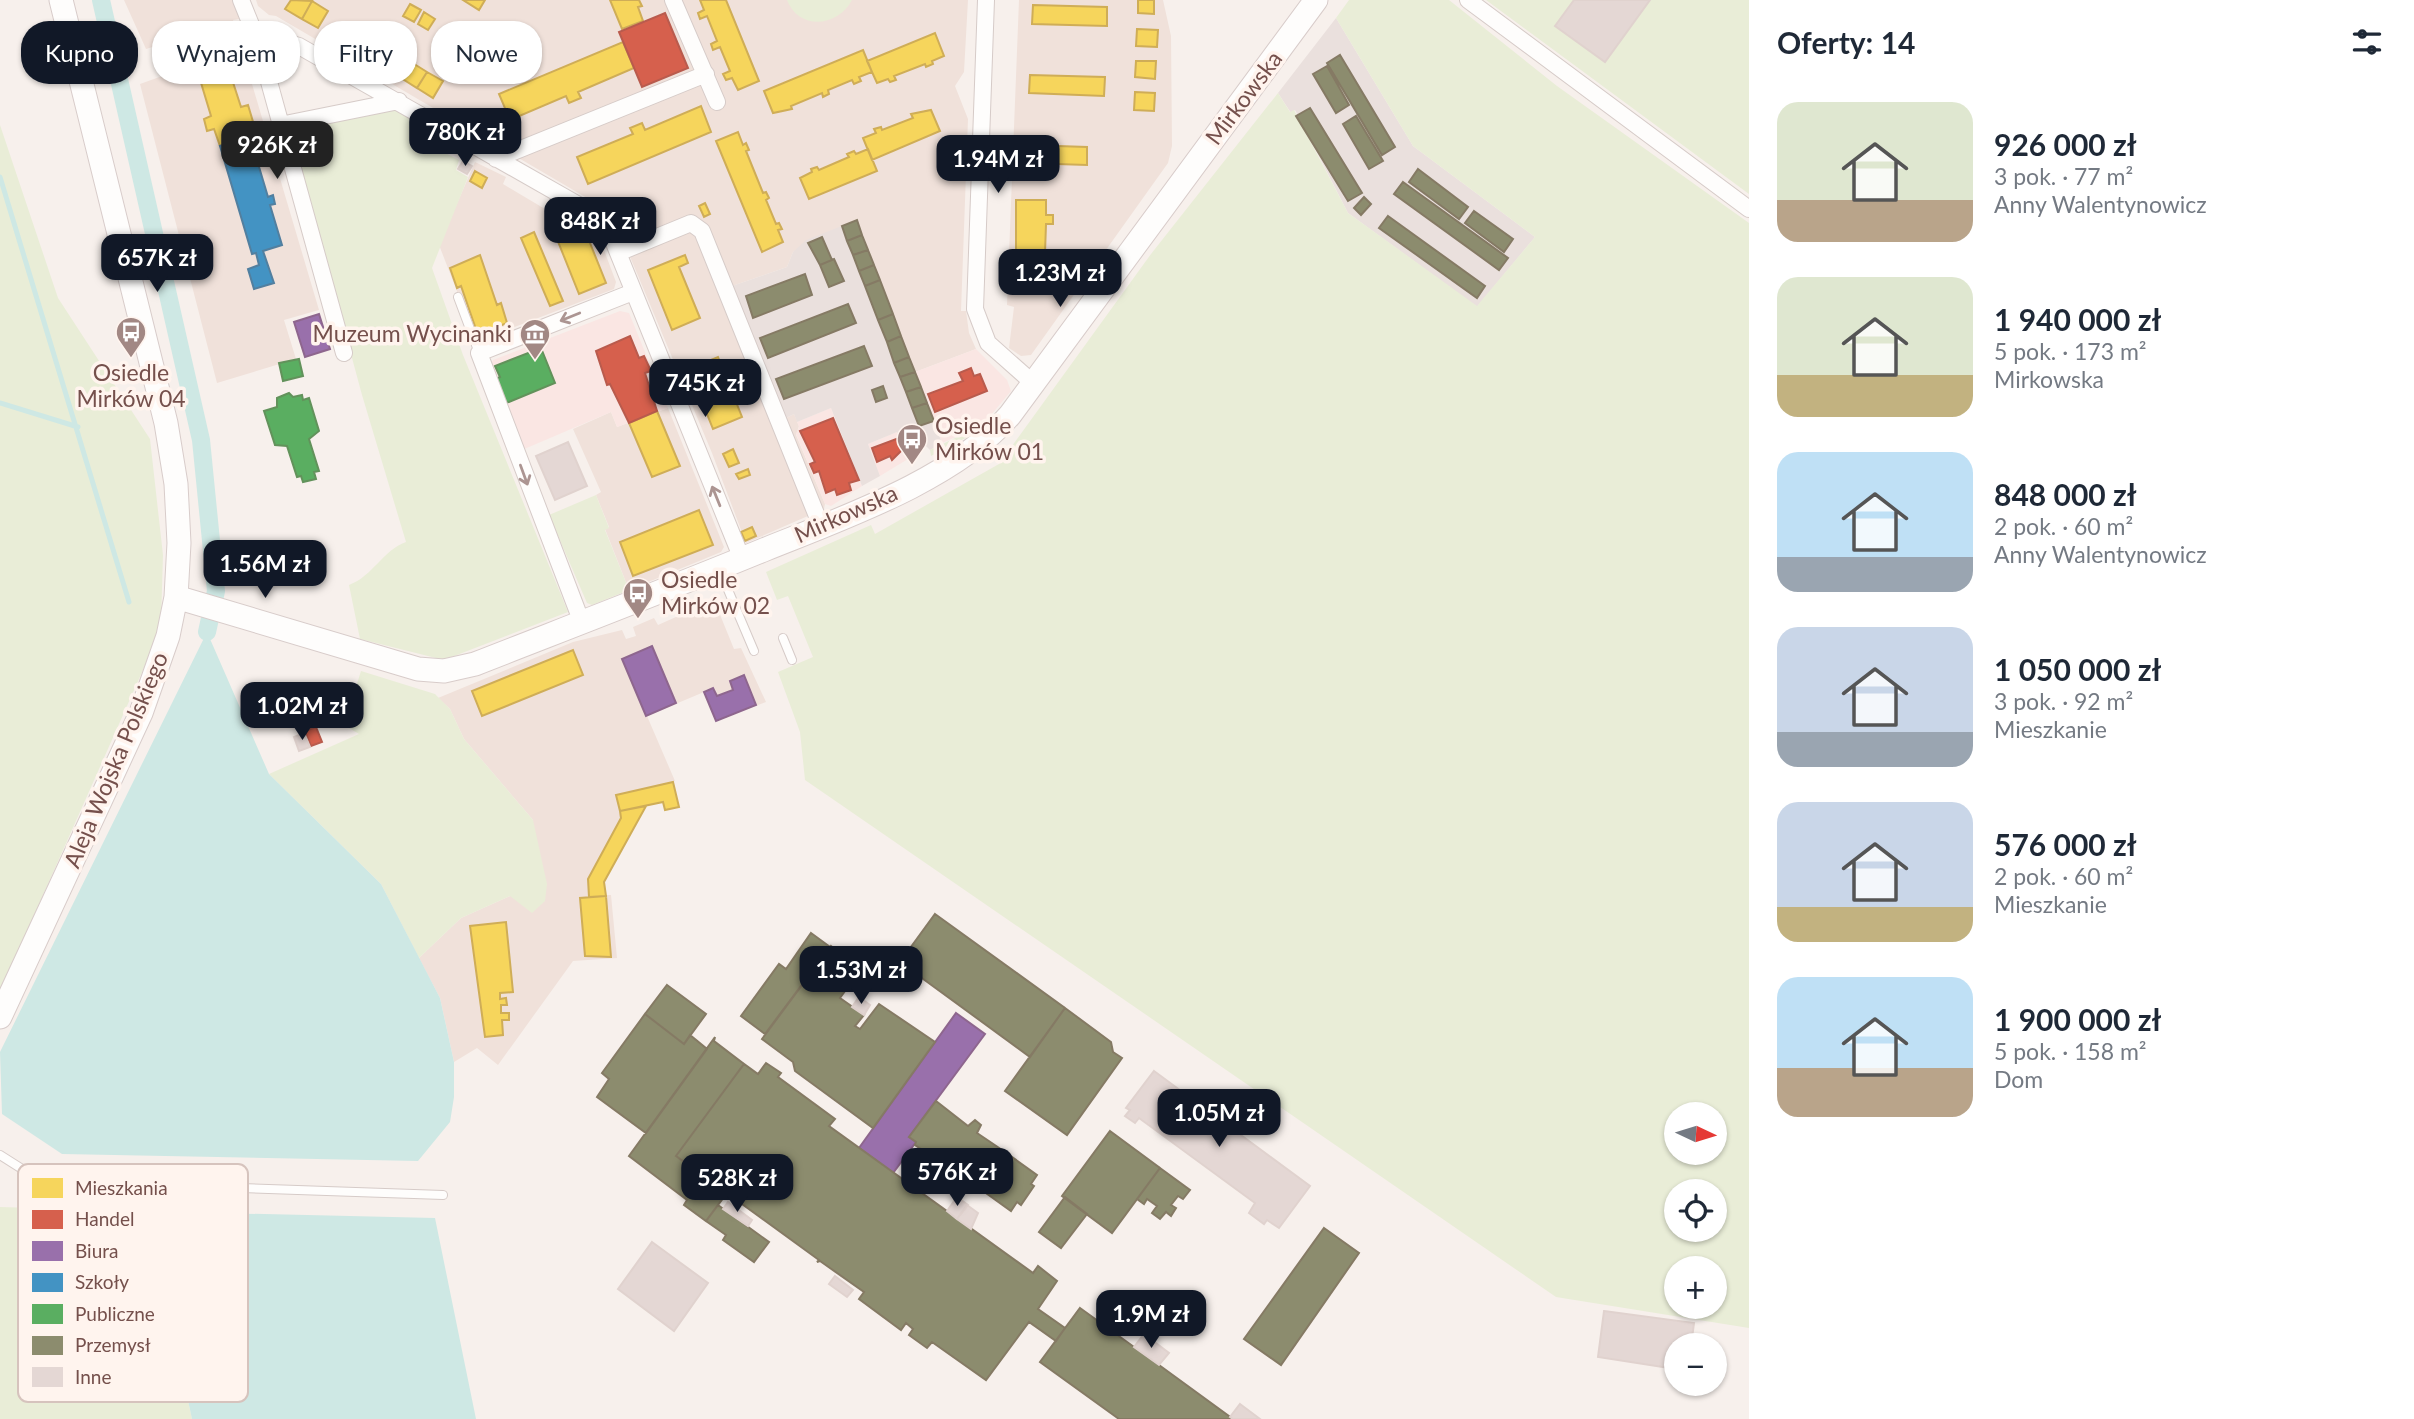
<!DOCTYPE html>
<html lang="pl">
<head>
<meta charset="utf-8">
<style>
  body { margin:0; font-family:Lato,sans-serif; background:#f2f2f3; color:#1f2937; height:100vh; display:flex; flex-direction:column; font-size:26px; white-space:nowrap }
  * { box-sizing:border-box; margin:0 }
  p { font-size:23px; color:#747a83 }
  .icon { flex:none; width:38px; height:38px; fill:none; stroke:currentColor; stroke-width:2; stroke-linecap:round; stroke-linejoin:round }
  .map { position:relative; flex:1; overflow:hidden }
  .drawer { display:flex; flex-direction:column; background:#fff; width:665px }
  .drawer>* { flex:none }
  .banner { position:absolute; left:21px; top:21px; width:665px; height:63px; display:flex; gap:14px }
  .needle { width:46px; rotate:94deg }
  .buttons { position:absolute; left:1664px; top:1102px; display:grid; gap:14px }
  .buttons a { display:grid; place-items:center; width:63px; height:63px; border-radius:50%; background:#fff; box-shadow:0 2px 5px #0004; font-size:35px }
  .price { position:absolute; translate:-50% -60px; padding:0 16px; border-radius:14px; background:#111827; color:#fff; font-size:23px; line-height:46px; filter:drop-shadow(0 2px 4px #0008) }
  .price::after { content:''; position:absolute; left:50%; top:42px; width:21px; height:16px; margin-left:-10px; background:inherit; clip-path:polygon(0 0,100% 0,50% 100%) }
  .price.current { background:#222; color:#fff }
  ul { padding:0; list-style:none }
  li { display:flex; align-items:center; gap:21px; height:175px; padding:0 28px }
  li span { display:grid; place-items:center; flex:none; width:196px; height:140px; border-radius:21px; color:#555 }
  li>.icon { margin-inline-start:auto }
  span .icon { width:84px; height:84px; fill:#fffc; stroke-width:1 }
  li b { font-size:30px }
  h2 { display:flex; justify-content:space-between; align-items:center; height:84px; padding:0 28px; font-size:30px }
  .tag { padding:0 24px; border-radius:28px; background:#fff; box-shadow:0 2px 5px #0004; font-size:24px; line-height:63px }
  .tag.current { background:#111827; color:#fff }
  main { display:flex; flex:1; min-height:0 }
  .map>svg:first-child { display:block }
</style>
</head>
<body>
<main>
<div class="map">
<svg width="1749" height="1419" viewBox="0 0 1749 1419">
  <rect width="100%" height="100%" fill="#f7f0ec"/>
  <path fill="#f0e1da" d="M124,0h110l5,19 -6,1 86,290 -35,10 12,39 -79,24 -77,-299 25,-9 -9,-29 -10,3z
    M256,0h712l-4,72 -9,14 13,33 -7,192h5l3,22 7,16 -61,23 -58,-152 -64,32 -6,15 -55,19 52,133 10,-5 5,12 -3,9 29,69 -1,5 -78,34 -34,-90 -91,-218 -17,-27 -328,-192 -7,-1 -11,-9z
    M1019,0h144l8,36 1,110 -4,17 -137,192 -10,1 -12,-8 5,-41 -7,-2z
    M475,162l31,15 -3,7 42,25 11,-2 32,20 13,15 15,40 -2,7 -131,50 -9,-4 -35,-90z
    M668,408l56,139 -3,5 -92,38 -24,-61 4,-2 -13,-32 5,-3 -28,-63 38,-17 6,15z
    M714,600l20,49 7,-1 25,54 -50,19 -12,-29 -57,24 28,65 -2,1 6,25 -14,3 -2,-8 -17,4 -42,76 2,13h5l6,63 -44,3 -75,104 -21,-17 -23,14 -14,-64 -21,-40 42,-40 49,-22 23,-76 -69,-81 -14,-30 -12,-11 135,-56 49,-12 4,9 10,-3 -3,-9 21,-9 4,7z"/>
  <path fill="#fae6e3" d="M620,311l9,2 39,95 -51,19 -6,-15 -89,38 -33,-84 4,-6z
    M976,349l31,31 4,11 -34,41 -3,-3 -32,14 -27,-71z
    M831,408l31,78 -31,20 -6,-2 -29,-70 3,-7 -2,-5z
    M897,432l11,27 -28,17 -12,-32z"/>
  <path fill="#eae0dd" d="M1336,18l77,128 122,91 -58,70 -129,-94 -53,-103 -4,3 -13,-20z
    M857,220l85,223 -12,7 -4,-4 -18,13 -11,-27 -29,12 12,32 -18,10 -31,-78 -34,14 -3,-8 -10,5 -52,-133 55,-19 6,-15 13,-12z"/>
  <path fill="#e9edd7" fill-rule="evenodd" d="M787,0h65c-14,27 -53,31 -65,0z
    M1349,0h100l108,86 192,137v1105l-193,-31 -751,-517 -5,-48 -22,-60 35,-15 -25,-61 -11,4 -11,-28 105,-47 4,9 124,-70 152,-210 127,-161 12,19 4,-2 54,103 129,93 58,-69 -122,-91 -77,-128zM1676,1115h39v38h-39zM1676,1192h39v38h-39zM1676,1269h39v38h-39z
    M1486,0h263v194z
    M394,109l30,16 -6,14 41,21 -3,10 12,7 -36,91 31,87 105,257 -124,48 -84,-21 -11,-54c24,-9 34,-35 57,-43l-44,-147 -69,-256 6,-13z
    M0,125l58,173 92,141 13,116 -2,66 -18,49 -143,322z
    M974,429l3,3 -46,24 -1,-6z
    M596,495l13,33 -4,2 24,60 -37,15 -5,-2 -38,-88z
    M361,671l74,23 15,15 14,30 69,81 14,64 -2,17 -13,12 -22,-17 -49,22 -42,40 -38,-74 -112,-110 90,-40 -15,-9z
    M0,1207l174,5 -14,59 32,148h-192z"/>
  <path fill="#cee8e4" d="M207,632l62,142 112,110 59,114 14,64v35l-4,25 -32,39 -356,-7 -60,-40 -2,-62z
    M174,1212l261,6 41,201h-284l-32,-148z"/>
  <path fill="#f6d55c" stroke="#cfad57" stroke-width="2" d="M291,0l21,1 -10,18 -17,-10z
    M463,0h22l-6,10z
    M610,0h29l3,6 -4,1 5,14 -21,8z
    M700,0h26l33,81 -21,9 -6,-12 -6,2 -3,-6 7,-3 -10,-24 -7,3 -2,-6 6,-3 -10,-25 -7,3 -2,-6 6,-3z
    M1138,0h16v14l-16,-1z
    M312,1l16,10 -10,17 -16,-9z
    M410,4l11,6 -7,12 -11,-6z
    M1033,5l74,2v19l-75,-2z
    M424,12l11,7 -7,11 -10,-6z
    M353,27l16,10 -10,16 -16,-9z
    M1137,29l21,1 -1,17 -21,-1z
    M935,33l9,23 -12,5 1,3 -7,3 -1,-3 -31,12 2,4 -6,2 -2,-3 -11,4 -10,-22z
    M219,34l8,28 5,-1 3,8 -6,1 12,37 7,-2 9,30 -37,11 -6,-17 -7,2 -3,-12 7,-3 -22,-73z
    M369,37l17,9 -11,17 -16,-10z
    M623,42l11,26 -56,24 3,6 -12,5 -3,-7 -56,24 -11,-26z
    M863,50l9,22 -13,5 2,4 -7,3 -2,-4 -24,10 1,4 -6,3 -1,-4 -31,13 1,3 -19,4 -9,-22z
    M1136,61h20l-1,18 -20,-2z
    M411,62l16,10 -10,16 -16,-10z
    M427,72l16,9 -10,17 -16,-10z
    M1030,75l75,2 -1,19 -75,-3z
    M1135,92l20,1 -1,18 -20,-1z
    M701,106l10,26 -123,52 -11,-27 56,-23 -3,-6 12,-5 3,7z
    M931,110l9,21 -68,29 -9,-22 13,-5 -2,-4 7,-2 1,3 31,-12 -2,-4z
    M738,132l5,13 3,-2 3,7 -3,1 17,42 3,-1 3,6 -3,2 10,24 3,-1 3,6 -4,1 5,12 -21,10 -46,-111z
    M1027,145l60,2v18l-61,-2z
    M868,149l9,22 -68,28 -9,-21 12,-6 -1,-3 6,-2 2,3 30,-13 -2,-3 7,-3 2,3z
    M475,171l12,7 -5,10 -12,-7z
    M1016,200h30v15h7v9h-7l-1,29h7v9h-7v9h-6v7h-23z
    M705,203l5,11 -6,3 -5,-11z
    M582,223l24,60 -27,11 -24,-60z
    M534,232l29,69 -13,5 -29,-68z
    M480,255l17,50 4,-2 6,20 -29,12 -17,-49 -4,2 -7,-20z
    M685,255l3,8 -9,4 21,51 -28,12 -24,-60z
    M718,357l24,60 -29,12 -24,-60z
    M657,411l23,55 -28,11 -23,-54z
    M733,449l6,14 -10,4 -6,-13z
    M748,469l2,6 -11,4 -3,-5z
    M699,510l14,35 -80,31 -13,-34z
    M752,527l4,9 -11,5 -4,-9z
    M573,650l10,25 -101,41 -10,-25z
    M673,782l6,25 -14,3 -2,-8 -43,9 -4,-16z
    M646,806l-42,76 2,14 -17,1 -1,-18 33,-61 -1,-7z
    M606,896l5,61 -26,-1 -5,-58z
    M506,922l7,70 -13,1v6l6,-1 1,7h-6v8h8v7h-7l1,15 -18,2 -15,-111z"/>
  <path fill="#d6604d" stroke="#b95b4d" stroke-width="2" d="M665,13l23,55 -46,19 -23,-55z
    M630,336l9,22 5,-2 7,15 -6,2 12,38 -28,12 -19,-39 -3,1 -11,-34z
    M971,368l3,8 6,-2 7,17 -52,21 -7,-18 35,-13 -4,-8z
    M833,418l26,62 -10,3 2,7 -14,5 -2,-6 -9,4 -7,-22 -5,2 -4,-9 5,-2 -15,-31z
    M899,438l5,10 -12,12 -2,-4 -13,6 -5,-14z
    M316,727l6,15 -11,4 -6,-15z"/>
  <path fill="#9970ab" stroke="#8e668e" stroke-width="2" d="M319,314l11,35 -25,8 -11,-35z
    M652,646l24,57 -30,13 -24,-57z
    M744,675l12,30 -40,16 -12,-29 9,-4 4,8 16,-6 -3,-9z
    M956,1013l29,21 -76,103 7,5 -23,31 -34,-25z"/>
  <path fill="#4393c3" stroke="#527f9f" stroke-width="2" d="M250,137l18,60 5,-2 2,9 -5,1 12,40 -19,6 11,32 -20,6 -6,-20 11,-4 -3,-12 -4,1 -32,-108z"/>
  <path fill="#5aae61" stroke="#62925b" stroke-width="2" d="M541,348l14,35 -51,21 -10,-24 6,-3 -5,-11z
    M299,359l4,17 -20,5 -4,-18z
    M289,393l4,4 9,-2 1,5 6,-2 10,33 -10,8 10,32 -5,1 2,7 -13,3 -2,-6 -4,1 -10,-31 -12,-1 -11,-34 13,-4v-9z"/>
  <path fill="#8c8c6e" stroke="#857a64" stroke-width="2" d="M1340,55l55,92 -13,8 -55,-92z
    M1327,66l22,39 -13,8 -23,-39z
    M1310,108l52,85 -14,8 -52,-85z
    M1356,116l27,45 -14,8 -26,-45z
    M1418,169l50,38 -9,12 -50,-37z
    M1403,182l105,76 -9,12 -105,-76z
    M1364,197l7,7 -10,11 -7,-7z
    M1474,211l39,28 -9,13 -39,-29z
    M1388,216l97,70 -8,12 -98,-70z
    M857,220l5,15 -15,6 -5,-15z
    M862,235l6,15 -15,5 -6,-14z
    M822,237l10,23 -12,5 -12,-22z
    M868,250l6,15 -15,6 -6,-16z
    M834,259l10,22 -15,6 -9,-22z
    M874,265l6,15 -15,6 -6,-15z
    M805,274l7,21 -59,23 -7,-22z
    M880,280l13,34 -15,6 -13,-34z
    M848,304l8,19 -88,35 -8,-20z
    M893,314l8,22 -14,6 -9,-22z
    M901,336l8,21 -15,6 -7,-21z
    M864,346l8,20 -88,33 -8,-20z
    M909,357l6,15 -15,5 -6,-14z
    M915,372l6,15 -15,5 -6,-15z
    M883,386l4,12 -11,4 -4,-12z
    M921,387l6,16 -15,5 -6,-16z
    M927,403l7,18 -15,5 -7,-18z
    M935,914l130,94 -35,49 -130,-95z
    M811,933l19,14 -65,87 -24,-18 38,-52 7,5z
    M831,946l30,23 -21,29 24,17 -9,11 5,3 19,-25 56,38 -62,86 -78,-57 -2,-9 -31,-23z
    M667,985l39,29 -22,30 -39,-30z
    M1065,1008l46,34 2,10 9,6 -55,77 -62,-44z
    M645,1014l39,30 6,-9 17,14 -61,84 -49,-36 12,-18 -7,-6z
    M715,1037l-1,4 30,23 -68,92 51,37 -21,28 -22,-16 3,-5 -58,-44z
    M766,1063l15,10 -3,4 57,42 -6,7 204,147 5,-7 19,15 -19,28 27,19 -9,13 -27,-19 -43,58 -54,-38 -5,6 -18,-13 4,-6 -7,-6 -5,7 -42,-31 5,-7 -44,-31 -3,1 2,-2 -143,-104 68,-92 14,10z
    M936,1101l32,25 7,-6 6,5 -4,8 28,19 -27,37 -28,-21 -8,12 -8,-4 -1,-3 9,-10 -27,-18 1,-3 -7,-5z
    M1110,1131l50,37 -48,65 -50,-37z
    M1005,1152l32,23 -6,9 3,2 -13,19 -4,-3 -6,9 -32,-23z
    M1160,1168l30,22 -7,9 -5,-3 -7,9 5,3 -5,8 -5,-4 -6,7 -8,-6 5,-7 -10,-7 -3,5 -7,-5z
    M1065,1197l22,17 -26,34 -22,-16z
    M718,1205l51,37 -15,20 -31,-22 3,-5 -20,-14z
    M1324,1228l35,25 -78,112 -37,-26z
    M1080,1308l79,57 74,54h-114l-79,-57z"/>
  <g fill="none" stroke-linecap="round" stroke-linejoin="round">
    <path stroke="#cee8e4" stroke-width="5" d="M0,177l129,425
      M0,403l78,24"/>
    <path stroke="#cee8e4" stroke-width="18" d="M101,0l100,440 15,151 -9,41"/>
  </g>
  <path fill="#e4d7d4" stroke="#e0d2ce" stroke-width="2" d="M1574,0h76l-45,62 -50,-36z
    M463,161l9,5 -5,8 -9,-5z
    M568,442l19,44 -32,14 -19,-44z
    M304,733l6,14 -11,4 -5,-14z
    M859,997l11,8 -6,10 -12,-8z
    M1154,1071l156,115 -31,42 -12,-8 -3,4 -15,-11 6,-10 -116,-85 -4,5 -10,-7 5,-6 -4,-2z
    M957,1197l11,8 -11,14 -10,-8z
    M728,1202l24,18 -4,6 -25,-17z
    M967,1205l11,8 -7,16 -14,-10z
    M652,1242l56,41 -34,48 -56,-42z
    M835,1276l18,14 -6,7 -18,-13z
    M1604,1311l90,12 -3,23h-15v23l-78,-12z
    M1144,1334l25,19 -10,12 -25,-18z
    M1240,1404l20,15h-27l-3,-2z"/>
  <g fill="none" stroke-linecap="round" stroke-linejoin="round">
    <g stroke="#d6cbc8" stroke-width="10">
      <path id="lane" d="M458,297l21,56
        M720,571l34,80
        M783,638l9,22
        M0,1155l41,26 402,14"/>
    </g>
    <g stroke="#d6cbc8" stroke-width="18">
      <path id="street" d="M241,0l17,42 86,311
        M673,0l44,102
        M986,0l-11,309 13,34 45,40
        M1468,0l281,209
        M255,38l14,-1 30,9 283,161 20,15 12,21 128,316
        M280,125l119,-24
        M496,159l210,-85
        M618,253l73,-30 11,8 119,295
        M582,623l-103,-270 154,-61"/>
    </g>
    <g stroke="#d8ccca" stroke-width="25">
      <path id="secondary" d="M176,597l242,72 26,2 31,-7c97,-38 194,-75 291,-115 77,-31 189,-70 244,-134l306,-415
        M0,1017l141,-304 27,-77 8,-39 3,-54 -3,-59 -10,-61 -105,-423"/>
    </g>
    <use href="#lane" stroke="#fefdfc" stroke-width="8"/>
    <use href="#street" stroke="#fefdfc" stroke-width="16"/>
    <use href="#secondary" stroke="#fefdfc" stroke-width="23"/>
  </g>
  <defs><path id="oneway-shaft" d="M-6 0H5M1.5-3L5.5 0L1.5 3" fill="none" stroke-width="1.6" stroke-linecap="round" stroke-linejoin="round" transform="scale(1.75)"/></defs>
  <g stroke="#ac9592">
    <use href="#oneway-shaft" transform="translate(570 317) rotate(158)"/>
    <use href="#oneway-shaft" transform="translate(524 475) rotate(70)"/>
    <use href="#oneway-shaft" transform="translate(716 496) rotate(-112)"/>
  </g>
  <defs>
    <g id="bus-pin" transform="scale(1.575)"><path d="M0 17L-7.5 6A9.5 9.5 0 1 1 7.5 6Z" fill="#a28884" stroke="#fff4ee"/><path d="M-5-6H5V4H4V6H2V4H-2V6H-4V4H-5ZM-3.5-4V0h7V-4ZM-3.5 1.2v1.5H-2V1.2ZM2 1.2v1.5H3.5V1.2Z" fill="#fff"/></g>
    <g id="museum-pin" transform="scale(1.575)"><path d="M0 17L-7.5 6A9.5 9.5 0 1 1 7.5 6Z" fill="#a28884" stroke="#fff4ee"/><path d="M0-6L6-3V-2H-6V-3ZM-5-1h2V3h-2ZM-1-1h2V3h-2ZM3-1h2V3H3ZM-6 4H6V6H-6Z" fill="#fff"/></g>
  </defs>
  <g fill-rule="evenodd">
    <use href="#bus-pin" x="131" y="332"/>
    <use href="#museum-pin" x="535" y="334"/>
    <use href="#bus-pin" x="912" y="439"/>
    <use href="#bus-pin" x="638" y="593"/>
  </g>
  <g text-anchor="middle" stroke-width="7" stroke-linejoin="round" paint-order="stroke">
    <g font-size="23" fill="#75504c" stroke="#fff4ee">
      <text transform="translate(1244 98) rotate(-53)" y="8">Mirkowska</text>
      <text transform="translate(846 514) rotate(-24)" y="8">Mirkowska</text>
      <text transform="translate(116 760) rotate(-67)" y="8">Aleja Wojska Polskiego</text>
    </g>
    <g font-size="23" fill="#75504c" stroke="#fff4ee" text-anchor="start">
      <text x="512" y="342" text-anchor="end">Muzeum Wycinanki</text>
      <text x="131" y="381" text-anchor="middle">Osiedle<tspan x="131" dy="26">Mirków 04</tspan></text>
      <text x="935" y="434">Osiedle<tspan x="935" dy="26">Mirków 01</tspan></text>
      <text x="661" y="588">Osiedle<tspan x="661" dy="26">Mirków 02</tspan></text>
    </g>
  </g>
  <rect x="18" y="1164" width="230" height="238" rx="10" fill="#fff4ee" stroke="#d6c3bd" stroke-width="2"/>
  <rect x="32" y="1178" width="31" height="20" fill="#f6d55c"/>
  <rect x="32" y="1210" width="31" height="19" fill="#d6604d"/>
  <rect x="32" y="1241" width="31" height="20" fill="#9970ab"/>
  <rect x="32" y="1273" width="31" height="19" fill="#4393c3"/>
  <rect x="32" y="1304" width="31" height="20" fill="#5aae61"/>
  <rect x="32" y="1336" width="31" height="19" fill="#8c8c6e"/>
  <rect x="32" y="1367" width="31" height="20" fill="#e4d7d4"/>
  <g font-size="19" fill="#75504c">
    <text x="75" y="1195">Mieszkania</text>
    <text x="75" y="1226">Handel</text>
    <text x="75" y="1258">Biura</text>
    <text x="75" y="1289">Szkoły</text>
    <text x="75" y="1321">Publiczne</text>
    <text x="75" y="1352">Przemysł</text>
    <text x="75" y="1384">Inne</text>
  </g>
</svg>
<div class="buttons">
<a><svg class="needle" viewBox="-14 -14 28 28"><path d="M0-13l5 13h-10z" fill="#e53935"/><path d="M0 13l5-13h-10z" fill="#747a83"/></svg></a>
<a><svg class="icon" aria-label="locate" viewBox="0 0 24 24"><circle cx="12" cy="12" r="6"/><path d="M12 2v4M12 18v4M2 12h4M18 12h4"/></svg></a>
<a>+</a>
<a>−</a>
</div>
<b class="price" style="left:465px;top:168px">780K zł</b>
<b class="price current" style="left:277px;top:181px">926K zł</b>
<b class="price" style="left:998px;top:195px">1.94M zł</b>
<b class="price" style="left:600px;top:257px">848K zł</b>
<b class="price" style="left:157px;top:294px">657K zł</b>
<b class="price" style="left:1060px;top:309px">1.23M zł</b>
<b class="price" style="left:705px;top:419px">745K zł</b>
<b class="price" style="left:265px;top:600px">1.56M zł</b>
<b class="price" style="left:302px;top:742px">1.02M zł</b>
<b class="price" style="left:861px;top:1006px">1.53M zł</b>
<b class="price" style="left:1219px;top:1149px">1.05M zł</b>
<b class="price" style="left:957px;top:1208px">576K zł</b>
<b class="price" style="left:737px;top:1214px">528K zł</b>
<b class="price" style="left:1151px;top:1350px">1.9M zł</b>
<div class="banner">
<a class="tag current">Kupno</a>
<a class="tag">Wynajem</a>
<a class="tag">Filtry</a>
<a class="tag">Nowe</a>
</div>
</div>
<section class="drawer">
<h2>Oferty: 14<svg class="icon" aria-label="filters" viewBox="0 0 24 24"><path d="M4 7h16M4 17h16"/><circle cx="9" cy="7" r="2"/><circle cx="15" cy="17" r="2"/></svg></h2>
<ul>
<li><span style="background:linear-gradient(#dfe7d0 70%,#b9a48a 0)"><svg class="icon" aria-label="home" viewBox="0 0 24 24"><path d="M3 11l9-7 9 7M6 9v11h12V9"/></svg></span><div><b>926 000 zł</b><p>3 pok. · 77 m²</p><p>Anny Walentynowicz</p></div></li>
<li><span style="background:linear-gradient(#dfe7d0 70%,#c2b280 0)"><svg class="icon" aria-label="home" viewBox="0 0 24 24"><path d="M3 11l9-7 9 7M6 9v11h12V9"/></svg></span><div><b>1 940 000 zł</b><p>5 pok. · 173 m²</p><p>Mirkowska</p></div></li>
<li><span style="background:linear-gradient(#bfe0f5 75%,#9aa5b1 0)"><svg class="icon" aria-label="home" viewBox="0 0 24 24"><path d="M3 11l9-7 9 7M6 9v11h12V9"/></svg></span><div><b>848 000 zł</b><p>2 pok. · 60 m²</p><p>Anny Walentynowicz</p></div></li>
<li><span style="background:linear-gradient(#c9d6e8 75%,#9aa5b1 0)"><svg class="icon" aria-label="home" viewBox="0 0 24 24"><path d="M3 11l9-7 9 7M6 9v11h12V9"/></svg></span><div><b>1 050 000 zł</b><p>3 pok. · 92 m²</p><p>Mieszkanie</p></div></li>
<li><span style="background:linear-gradient(#c9d6e8 75%,#c2b280 0)"><svg class="icon" aria-label="home" viewBox="0 0 24 24"><path d="M3 11l9-7 9 7M6 9v11h12V9"/></svg></span><div><b>576 000 zł</b><p>2 pok. · 60 m²</p><p>Mieszkanie</p></div></li>
<li><span style="background:linear-gradient(#bfe0f5 65%,#b9a48a 0)"><svg class="icon" aria-label="home" viewBox="0 0 24 24"><path d="M3 11l9-7 9 7M6 9v11h12V9"/></svg></span><div><b>1 900 000 zł</b><p>5 pok. · 158 m²</p><p>Dom</p></div></li>
</ul>
</section>
</main>
</body>
</html>
